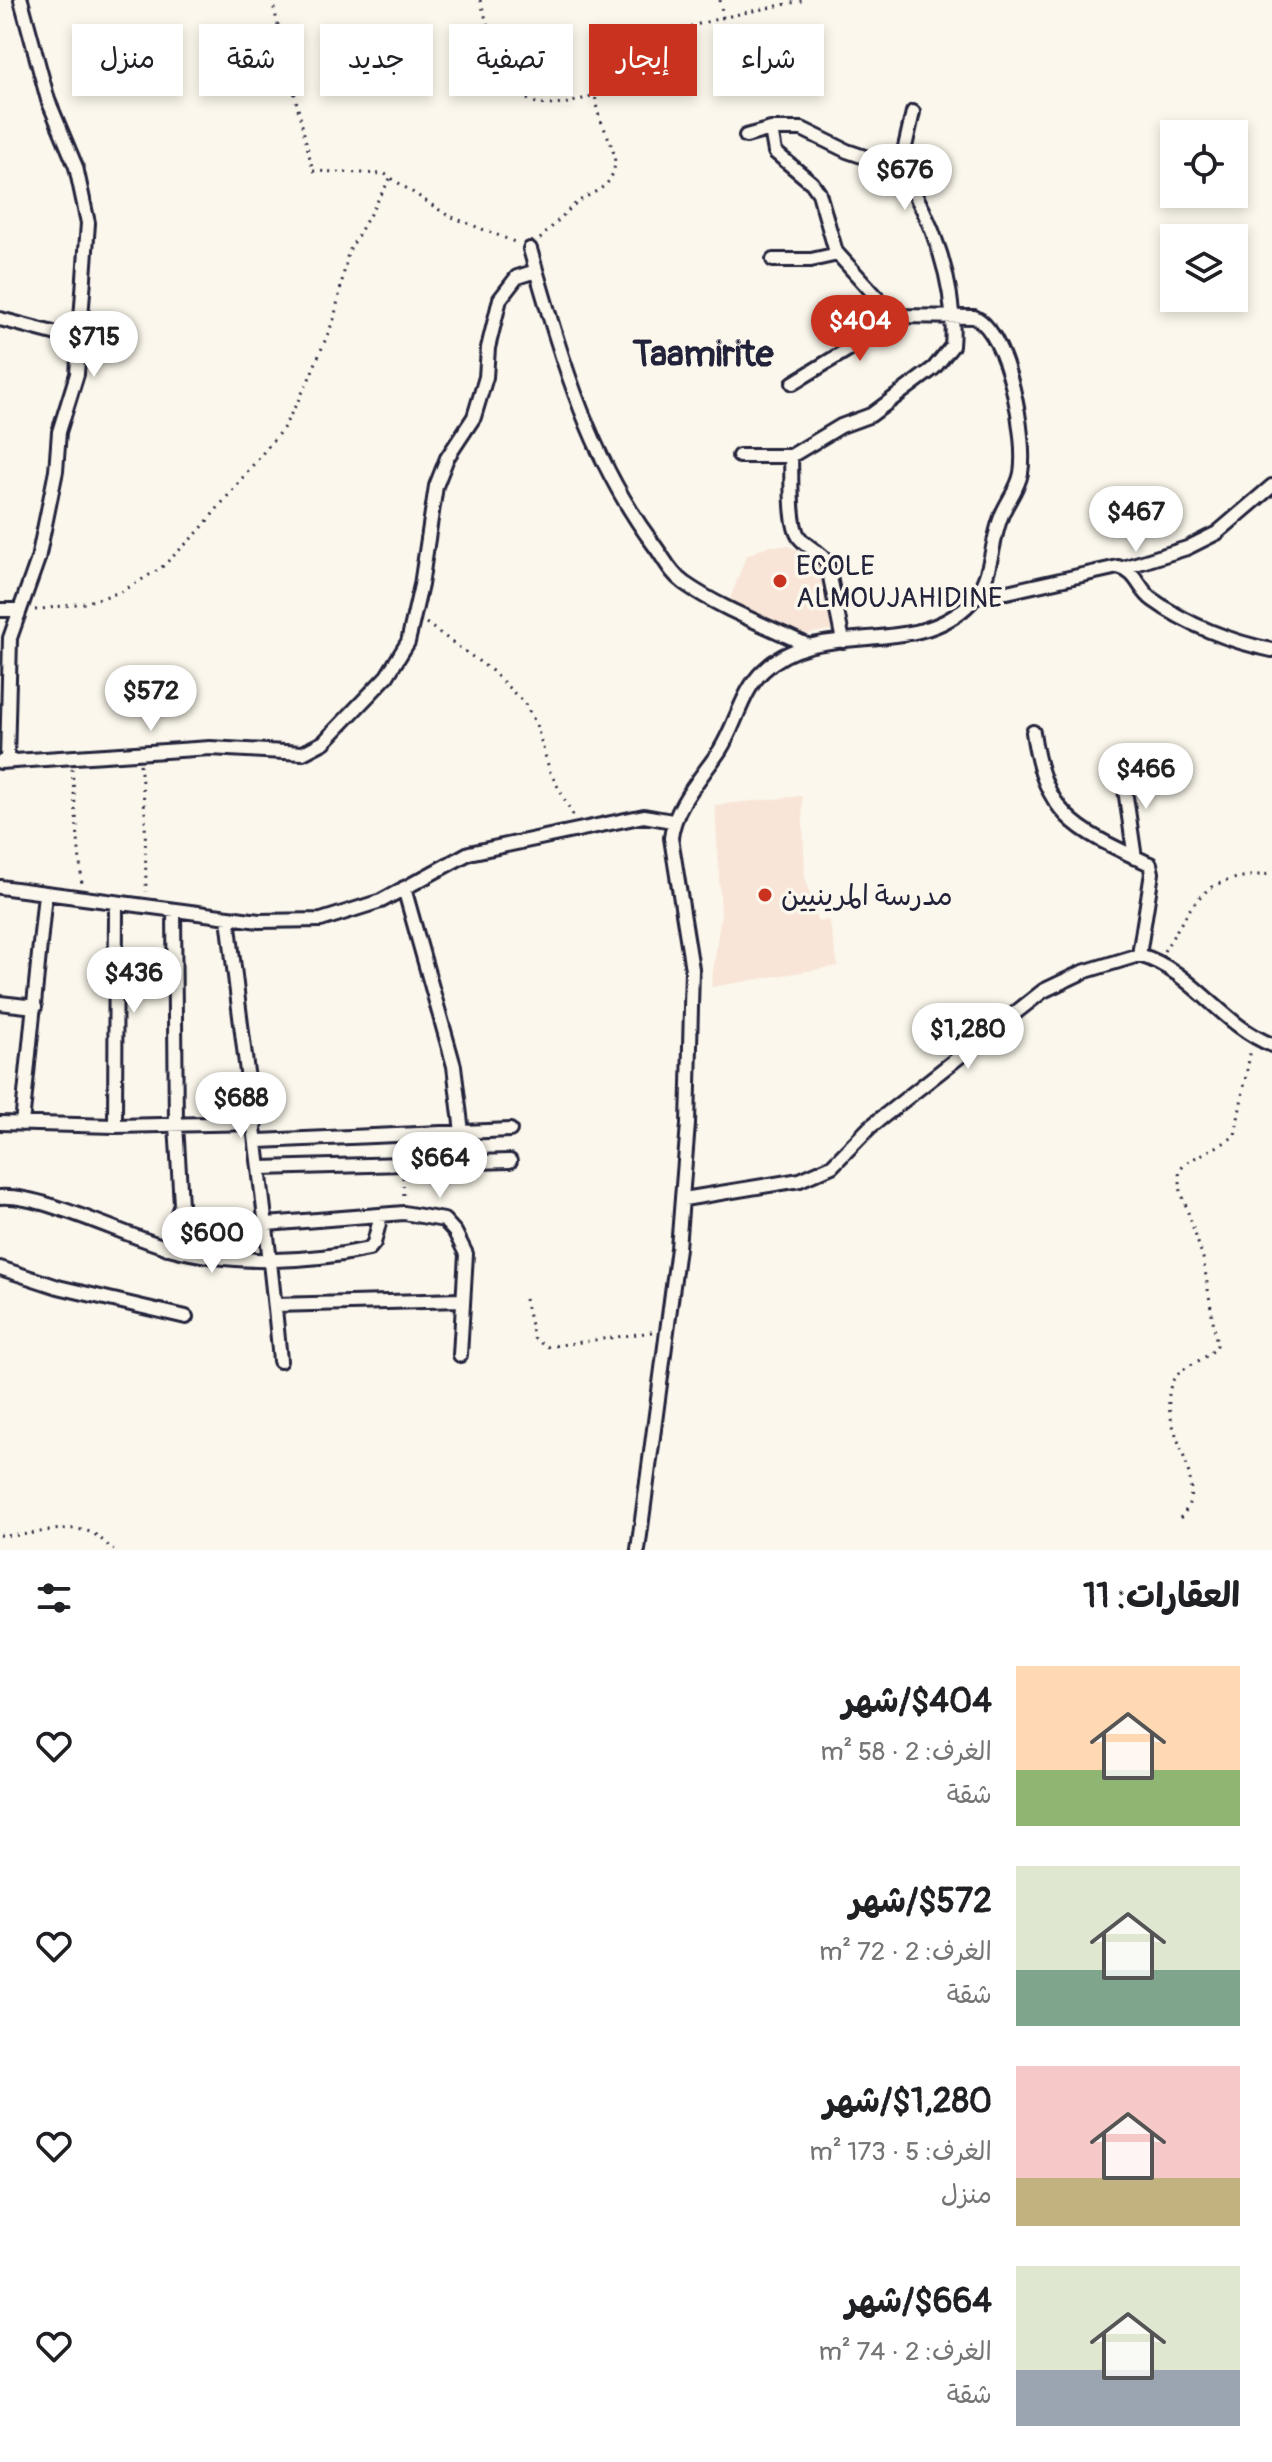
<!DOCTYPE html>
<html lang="ar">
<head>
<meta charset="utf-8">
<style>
  body { margin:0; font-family:Pangolin,"Playpen Sans Arabic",sans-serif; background:#f6f6f6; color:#202124; direction:rtl; height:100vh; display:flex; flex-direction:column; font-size:30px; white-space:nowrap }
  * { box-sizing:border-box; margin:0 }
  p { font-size:26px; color:#757577 }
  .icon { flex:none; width:44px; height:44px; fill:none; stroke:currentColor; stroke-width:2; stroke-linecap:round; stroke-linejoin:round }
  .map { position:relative; height:1550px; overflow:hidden; direction:ltr }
  .panel { display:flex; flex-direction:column; background:#fff; flex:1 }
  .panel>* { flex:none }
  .banner { position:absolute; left:24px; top:24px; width:800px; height:72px; direction:rtl; display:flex; gap:16px }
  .fabs { position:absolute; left:1160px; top:120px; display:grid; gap:16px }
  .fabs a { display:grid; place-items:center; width:88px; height:88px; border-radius:0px; background:#fff; box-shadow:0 4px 12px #0003; font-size:40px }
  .price { position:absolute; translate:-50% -68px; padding:0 18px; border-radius:28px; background:#fff; color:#222; font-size:26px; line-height:52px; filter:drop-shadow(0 2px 4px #0008) }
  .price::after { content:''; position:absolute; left:50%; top:48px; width:24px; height:18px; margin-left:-12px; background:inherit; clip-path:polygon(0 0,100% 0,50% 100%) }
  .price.on { background:#c8321e; color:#fff }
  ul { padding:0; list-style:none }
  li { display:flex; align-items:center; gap:24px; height:200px; padding:0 32px }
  li span { display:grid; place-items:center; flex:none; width:224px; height:160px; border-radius:0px; color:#555 }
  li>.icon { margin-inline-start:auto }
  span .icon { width:96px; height:96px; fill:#fffc; stroke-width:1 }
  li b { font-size:34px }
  h2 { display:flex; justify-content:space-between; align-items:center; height:96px; padding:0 32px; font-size:34px }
  .chip { padding:0 28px; border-radius:0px; background:#fff; box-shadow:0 4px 12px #0003; font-size:28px; line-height:72px }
  .chip.on { background:#c8321e; color:#fff }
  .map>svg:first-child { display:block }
</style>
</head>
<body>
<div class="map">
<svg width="1272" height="1550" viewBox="0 0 1272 1550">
  <rect width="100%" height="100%" fill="#fbf7ec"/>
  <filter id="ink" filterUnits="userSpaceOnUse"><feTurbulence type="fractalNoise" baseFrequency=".0125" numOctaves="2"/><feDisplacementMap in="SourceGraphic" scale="16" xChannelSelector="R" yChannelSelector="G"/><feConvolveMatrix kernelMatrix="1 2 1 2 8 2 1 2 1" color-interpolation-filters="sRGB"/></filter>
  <g filter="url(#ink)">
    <path fill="#f8e5d7" d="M768,546h21l30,16 15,67 -38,7 -66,-37 16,-43z
      M802,796l3,81 13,45 11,-2 9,46 -127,21 10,-74 -6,-108z"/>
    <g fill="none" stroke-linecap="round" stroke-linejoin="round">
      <g stroke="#22223b" stroke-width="18">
        <path id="street" d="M746,136l25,-7h31l45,22 53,18
          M530,249c30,104 58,208 124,296 10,13 16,28 30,38 37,26 84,43 125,63
          M773,260h38l27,-6
          M0,319l80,21
          M793,383l87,-53 14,-14
          M739,456h52l50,-30 30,-11 63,-47 18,-22c5,-60 -19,-127 -52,-177l13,-57
          M791,456c1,19 -2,67 8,81 7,10 21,14 28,25l16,79
          M1123,568l64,-20 30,-15 55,-47
          M977,593l30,-1 111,-25c20,5 20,22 35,33 33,24 78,42 119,50
          M0,610h18
          M1033,732c12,86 44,98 117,132l2,9 -13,82
          M7,761l3,-123 28,-79 18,-88 3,-39 18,-58 11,-151 -12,-56 -28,-67 -27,-100
          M0,762l210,-14 93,5 21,-11 63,-66 21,-34 13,-57 15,-99 11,-28 27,-41 12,-40 2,-29 12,-49 17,-22 19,-6
          M1122,769l13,89
          M0,887l259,34 62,-1 60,-19 88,-48 175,-37 28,5
          M404,888l50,178 8,66
          M228,917c17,149 39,295 52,444
          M0,1003l35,4
          M0,1123l115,3 141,-3
          M22,1124l23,-230
          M115,1126l1,-223
          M259,1141l251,-11
          M262,1168l248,-7
          M0,1197c42,-3 125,39 169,51 63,17 136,15 200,1l5,-6 7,-28
          M684,1199l116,-19 32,-14 38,-39 173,-136 40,-19 56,-17c53,15 82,70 133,90
          M267,1224l137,-11 40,7 11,12 11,22 -6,101
          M167,1248l14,-44 -5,-79 -2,-214
          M0,1268l58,19 128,30
          M275,1305l187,-5
          M638,1550l40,-302 10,-124 4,-155 -21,-131c3,-32 31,-61 49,-88 16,-25 22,-59 43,-79 56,-55 153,-10 208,-69 22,-24 19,-57 30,-85 5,-15 17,-27 20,-44 6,-33 -12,-141 -47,-156l-80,-1 -58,-64 -17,-59 -7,-10 -37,-31 -4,-23"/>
      </g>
      <path stroke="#22223b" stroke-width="3" stroke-dasharray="2 6" stroke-linecap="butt" d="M272,0l41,171 72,3 62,41 70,28
        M480,0c22,67 26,131 116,94
        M720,0l3,18
        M540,239c11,-11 22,-23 34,-34 12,-11 32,-14 38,-30 12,-27 -20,-54 -16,-82 7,-61 160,-81 209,-93
        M35,610l49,-7 37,-11 40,-24 38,-37 85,-104 23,-43 27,-65 14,-66 43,-76
        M426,623l66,48 33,33 11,20 14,48 24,45
        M140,764l5,46 1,82
        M72,769l10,116
        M1164,951c35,-56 36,-73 108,-77
        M403,1177l1,24
        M525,1299l9,39 12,9 106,-15
        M1180,1518c34,-35 -23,-90 -9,-133 6,-20 37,-23 46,-40l-14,-87 -22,-67 -2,-19c7,-15 41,-23 56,-37l16,-86
        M0,1535c29,4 68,-15 94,-1 8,4 13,12 20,16"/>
      <use href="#street" stroke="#fbf7ec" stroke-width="12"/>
    </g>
  </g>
  <g fill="#c8321e" stroke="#fbf7ec" stroke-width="3">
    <circle cx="780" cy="581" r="8"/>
    <circle cx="765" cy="895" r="8"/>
  </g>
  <g text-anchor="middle" stroke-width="7" stroke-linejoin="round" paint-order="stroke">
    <g font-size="28" fill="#22223b" stroke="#fbf7ec" text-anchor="start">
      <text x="796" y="575">ECOLE<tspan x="796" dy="32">ALMOUJAHIDINE</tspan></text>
      <text x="781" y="905">مدرسة المرينيين</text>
    </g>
    <g font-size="36" font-weight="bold" fill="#22223b" stroke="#fbf7ec">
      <text x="703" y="366">Taamirite</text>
    </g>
  </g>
</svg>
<div class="fabs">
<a><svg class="icon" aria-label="locate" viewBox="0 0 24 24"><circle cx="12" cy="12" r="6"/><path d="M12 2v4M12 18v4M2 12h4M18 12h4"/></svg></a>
<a><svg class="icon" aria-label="layers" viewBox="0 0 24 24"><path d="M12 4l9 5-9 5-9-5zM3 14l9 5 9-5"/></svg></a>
</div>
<b class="price" style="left:905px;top:212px">$676</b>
<b class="price on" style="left:860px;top:363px">$404</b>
<b class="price" style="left:94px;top:379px">$715</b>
<b class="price" style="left:1136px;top:554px">$467</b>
<b class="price" style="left:151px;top:733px">$572</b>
<b class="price" style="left:1146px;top:811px">$466</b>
<b class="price" style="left:134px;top:1015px">$436</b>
<b class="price" style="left:968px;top:1071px">$1,280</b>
<b class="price" style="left:241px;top:1140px">$688</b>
<b class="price" style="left:440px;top:1200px">$664</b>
<b class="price" style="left:212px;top:1275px">$600</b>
<div class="banner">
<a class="chip">شراء</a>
<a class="chip on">إيجار</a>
<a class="chip">تصفية</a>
<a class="chip">جديد</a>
<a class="chip">شقة</a>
<a class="chip">منزل</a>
</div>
</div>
<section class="panel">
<h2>العقارات: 11<svg class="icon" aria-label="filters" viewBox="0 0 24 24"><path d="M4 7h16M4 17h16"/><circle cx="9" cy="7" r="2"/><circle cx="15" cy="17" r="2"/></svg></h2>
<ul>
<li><span style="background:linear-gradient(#ffd9b3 65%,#8fb573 0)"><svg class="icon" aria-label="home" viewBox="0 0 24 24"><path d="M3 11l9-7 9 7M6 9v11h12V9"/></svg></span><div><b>$404/شهر</b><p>الغرف: 2 · 58 m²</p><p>شقة</p></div><svg class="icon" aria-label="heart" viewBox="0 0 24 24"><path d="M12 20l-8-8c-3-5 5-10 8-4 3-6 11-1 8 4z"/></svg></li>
<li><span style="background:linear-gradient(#dfe7d0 65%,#7fa58c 0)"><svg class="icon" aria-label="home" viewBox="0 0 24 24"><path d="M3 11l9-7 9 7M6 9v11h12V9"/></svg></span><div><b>$572/شهر</b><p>الغرف: 2 · 72 m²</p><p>شقة</p></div><svg class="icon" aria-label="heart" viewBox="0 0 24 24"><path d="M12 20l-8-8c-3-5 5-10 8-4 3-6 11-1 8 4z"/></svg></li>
<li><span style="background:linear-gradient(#f6c9c9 70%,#c2b280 0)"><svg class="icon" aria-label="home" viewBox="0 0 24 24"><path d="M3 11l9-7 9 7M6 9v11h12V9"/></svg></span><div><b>$1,280/شهر</b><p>الغرف: 5 · 173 m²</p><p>منزل</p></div><svg class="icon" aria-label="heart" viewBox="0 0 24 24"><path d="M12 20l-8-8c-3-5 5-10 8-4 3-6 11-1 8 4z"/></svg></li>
<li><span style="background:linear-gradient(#dfe7d0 65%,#9aa5b1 0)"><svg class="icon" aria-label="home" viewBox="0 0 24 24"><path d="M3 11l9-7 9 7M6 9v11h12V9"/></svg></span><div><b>$664/شهر</b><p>الغرف: 2 · 74 m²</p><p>شقة</p></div><svg class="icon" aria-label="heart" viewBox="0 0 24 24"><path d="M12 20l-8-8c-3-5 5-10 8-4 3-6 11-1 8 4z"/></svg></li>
</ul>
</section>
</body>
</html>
